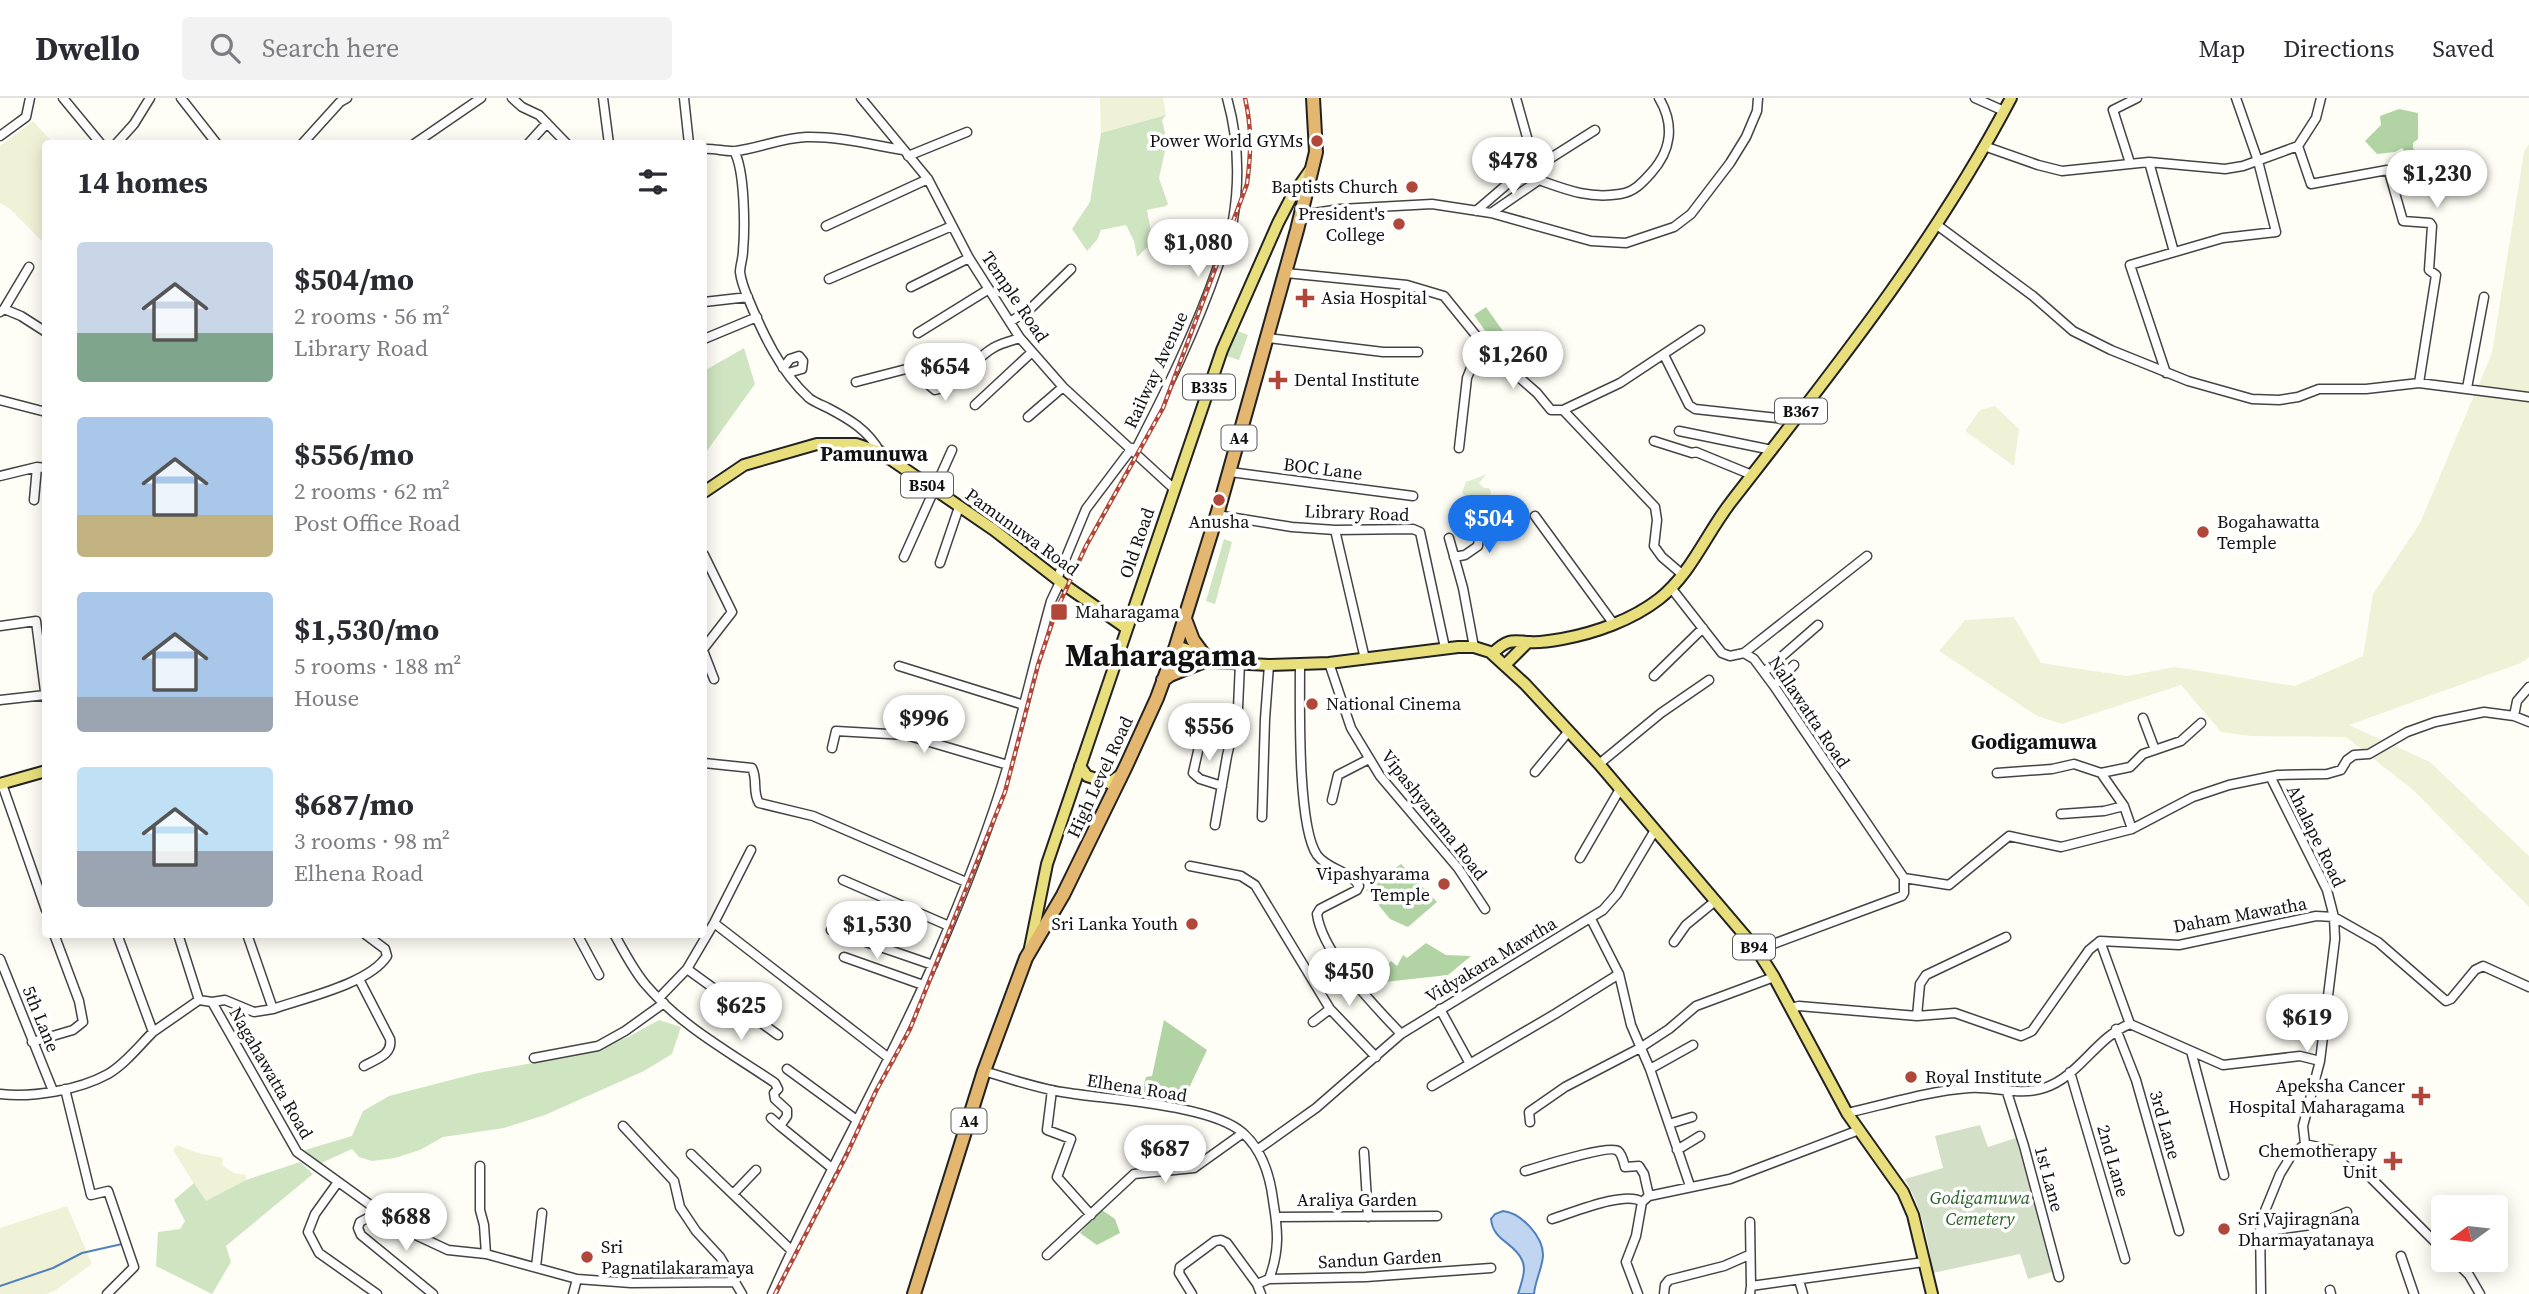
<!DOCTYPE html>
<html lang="en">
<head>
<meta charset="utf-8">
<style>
  body { margin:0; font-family:"Source Serif 4",serif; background:#f2f2f3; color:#2b2b33; height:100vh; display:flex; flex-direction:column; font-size:26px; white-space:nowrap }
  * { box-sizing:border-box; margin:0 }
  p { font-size:23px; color:#7c7c81 }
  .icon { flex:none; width:38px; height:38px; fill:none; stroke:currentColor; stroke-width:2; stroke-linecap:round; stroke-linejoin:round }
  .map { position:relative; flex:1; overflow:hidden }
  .panel { position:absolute; left:42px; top:42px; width:665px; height:798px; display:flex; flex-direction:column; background:#fff; border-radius:7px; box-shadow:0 4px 18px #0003 }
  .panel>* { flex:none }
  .needle { width:46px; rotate:255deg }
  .controls { position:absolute; left:2431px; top:1097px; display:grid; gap:14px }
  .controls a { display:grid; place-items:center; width:77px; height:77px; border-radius:7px; background:#fff; box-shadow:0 4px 18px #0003; font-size:35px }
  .price { position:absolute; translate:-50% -60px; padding:0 16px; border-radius:24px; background:#fff; color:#222; font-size:23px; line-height:46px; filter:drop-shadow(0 2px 4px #0008) }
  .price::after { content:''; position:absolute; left:50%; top:42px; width:21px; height:16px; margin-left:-10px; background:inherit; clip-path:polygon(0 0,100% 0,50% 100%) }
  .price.on { background:#1a73e8; color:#fff }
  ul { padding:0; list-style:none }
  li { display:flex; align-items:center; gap:21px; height:175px; padding:0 35px }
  li span { display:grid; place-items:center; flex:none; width:196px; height:140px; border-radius:7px; color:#555 }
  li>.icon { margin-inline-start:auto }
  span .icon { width:84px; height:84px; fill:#fffc; stroke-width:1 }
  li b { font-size:30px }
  h2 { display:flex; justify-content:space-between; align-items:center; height:84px; padding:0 35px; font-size:30px }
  header { display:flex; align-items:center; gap:42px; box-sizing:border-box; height:98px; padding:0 35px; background:#fff; border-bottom:2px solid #e1e1e2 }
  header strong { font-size:33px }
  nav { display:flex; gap:38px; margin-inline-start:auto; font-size:24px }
  .search { width:490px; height:63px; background:#f2f2f3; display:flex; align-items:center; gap:18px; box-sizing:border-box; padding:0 24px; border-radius:7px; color:#7c7c81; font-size:26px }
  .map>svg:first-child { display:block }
</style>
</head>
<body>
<header>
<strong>Dwello</strong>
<div class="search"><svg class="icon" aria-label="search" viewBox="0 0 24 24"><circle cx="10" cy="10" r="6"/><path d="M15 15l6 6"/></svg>Search here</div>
<nav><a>Map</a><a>Directions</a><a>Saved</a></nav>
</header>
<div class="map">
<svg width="2529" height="1196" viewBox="0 0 2529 1196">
  <rect width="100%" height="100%" fill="#fefef6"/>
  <path fill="#f0f2d8" d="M1100,0h63l3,17 -65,18z
    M33,23l20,22 -7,1 -1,100 -35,-35 -10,-6v-57z
    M2529,46v513l-8,6 -172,62 81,37 99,94v51l-116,-117 -67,-53 -95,-1 -30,-4 -40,-47 -119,39 -25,-8 -98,-65 26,-31 49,-3 27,46 86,13 48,-9 120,19 68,-30 10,-62 47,-71 72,-170 32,-201z
    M1995,308l24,23 -5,37 -49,-35 15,-21z
    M177,1047l21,8 25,5 -1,7 12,8 12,2v5l-41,22 -32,-52z
    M67,1108l25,58 -36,26 -9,4h-47v-66z"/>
  <path fill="#cfe5c2" d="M1166,17l-4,5 5,22 -8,36 9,26 -2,2 -19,4 6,32 -16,15 -3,-16 -8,-16 -25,5 -4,10 -10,11 -15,-22 18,-27 11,-69z
    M1235,232l13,5 -9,25 -13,-4z
    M744,250l11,36 -51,71v-84z
    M1224,441l8,3 -17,62 -9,-3z
    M659,922l22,7 -9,27 -28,17 -99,44 -41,13 -61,9 -23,13 -25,8 -23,3 -13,-4 -7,-8 -33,15 -14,-14 47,-14 11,-25 26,-15 89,-23 103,-19 47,-17z
    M300,1064l13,12 -87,72 5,16 -19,32 -56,-28 2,-34 22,-3 5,-8 -11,-21 20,-17 12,18 40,-21z"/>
  <path fill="#b2d4a4" d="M2399,11l19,4v26l-5,4v5l8,11h-10l-9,-11 -7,4 -18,2 -12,-13 16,-16 -1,-9z
    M1486,209l19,27 -12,8 -19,-27z
    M1401,766l36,38 -29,25 -18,-8 -24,-29z
    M1426,845l20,12 25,1 -23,19 -63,7 -8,-7 14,-14 6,5 6,-11 4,3z
    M1164,922l43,30 -27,57 -41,-4 7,-26 6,-1z
    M1102,1112l13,9 5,14 -23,12 -17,-12z"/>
  <path fill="#d4dfc8" d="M1980,1027l8,22 28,-9 36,134 -24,7 -8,-25 -87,19c-5,-34 -11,-64 -28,-94l38,-11 -8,-32z"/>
  <path fill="#e0eed3" d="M1487,376l-8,9 5,5h5l2,4 -2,7 -19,7 -8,-14 4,-10z"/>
  <path fill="#c0d6f0" stroke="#5080be" stroke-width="2" d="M1503,1113c18,2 40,25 40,44 0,11 -8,26 -9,39h-16c3,-10 9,-25 4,-34 -8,-18 -29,-19 -31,-41l4,-5z"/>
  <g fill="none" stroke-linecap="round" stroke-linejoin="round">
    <path stroke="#5080be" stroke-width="2" d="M0,1188l53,-18 29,-15 40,-9"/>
    <g stroke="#444" stroke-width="11">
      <path id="minor" d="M63,0l38,46
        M181,0l36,46
        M512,0l10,9 17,8 28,29
        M603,0l6,46
        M684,0l5,46
        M861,0l67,81 41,79 51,80 43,49 110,101
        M1975,0l29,13
        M0,38l26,-19 4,-19
        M116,46l18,-20 16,-26
        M302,46l38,-42 7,-4
        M414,46l67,-46
        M528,46l19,-21
        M1984,48l54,19 24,6 87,-9 76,7 18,-3 55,-20 18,-28 5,-20
        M2298,48l13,38 76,-14 2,2 14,49 27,2 2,3 -3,44 7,5 -17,108
        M704,51c10,-1 22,3 32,2 24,-3 45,-13 70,-14 32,-1 66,8 97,13
        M734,53c11,19 11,77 9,100 0,7 -3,15 -3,21 1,8 5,19 8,26 14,34 33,75 61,100 5,4 13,7 19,10 21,11 40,22 52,44
        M908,58l59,-24
        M2149,64l25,90
        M2130,65l-17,-53 24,-12
        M1535,70l60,-38
        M1539,82c28,10 50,19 81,14 14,-2 22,-11 31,-21 20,-22 24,-48 8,-75
        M2394,90l60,-2 5,-2 6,-21
        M1476,113l57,-49
        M1491,115l48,-33 -23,-82
        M1301,117l39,-6 92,-5 59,9 100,28 35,2 48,-16 17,-13 39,-51 16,-26 11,-26 1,-13
        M1937,127l96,71 40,35 38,19 77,31 64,18 27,1 19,-3 21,-8h47l53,-6 110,14
        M826,128l102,-47
        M1286,175l121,12 37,11 43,53 50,44 14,17h12l92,97 2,13 -3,26 8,11 21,18
        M829,181l123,-53
        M911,189l58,-29
        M704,204l44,-5
        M4,211l17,7 25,16
        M0,214l4,-3 25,-42
        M1010,224l21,-14 40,-39
        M918,235l71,-44
        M1268,240l115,14h35
        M704,241l53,-22
        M1664,257l25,50 6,4 100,11
        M783,270l7,-9 9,-3 4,5 -1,8 -14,4
        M2166,275l-36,-108 93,-27 53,-6 -18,-71 -22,-63
        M856,284l58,-15 15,18 6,5c27,-6 37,-30 58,-42 8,-5 18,-7 27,-10
        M2467,290l17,-91
        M0,302l46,12
        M975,307l57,-53
        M1563,312l57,-27 80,-53
        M1028,319l35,-30
        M1679,333l93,19
        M1654,343l38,12 4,-1 56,23
        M1459,350l8,-70 6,-15 14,-14
        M1135,353c31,-60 61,-121 83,-185 5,-15 13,-31 15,-46 7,-41 5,-83 -6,-122
        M1230,374l183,24
        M0,378l37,-9 9,1
        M34,402l3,-33
        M1217,417l75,12 43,3 78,-1 7,3 25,116
        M1535,418l78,107
        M1335,432l30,129
        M1449,440l14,50 11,59
        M704,457l28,57 -28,36
        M904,459l48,-107
        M1454,459l11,-2 13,-9 1,-11 -3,-11
        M940,465l19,-56
        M1057,481l29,-70 46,-61
        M1672,491l50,64 8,3 14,-3 10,6 20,27 130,192
        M0,528l36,-5 10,78
        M704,555l10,26
        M1744,555l123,-97
        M1300,565c0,40 -3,163 17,192 11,15 33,15 42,31l-2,4 -37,19 -3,5c5,39 57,91 84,120
        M1329,565l22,65 29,48 78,92 27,41
        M899,568l125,39
        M1764,574l54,-47
        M1654,578l49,-48
        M1774,588l20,-21
        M2529,589l-12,14 -3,15 15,6
        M0,602l45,-5
        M2143,620l12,32
        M1201,640l-8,35 7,6 22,7
        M832,650l4,-17 70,4 102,30
        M704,665l48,5c6,12 0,24 7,35l54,13 153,66
        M1599,666l62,-51 48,-33
        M1535,674l34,-41
        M1997,675l55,-4 22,-5 27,9 23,33 8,23
        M2101,675l29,-6 13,-13 38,-13 20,-18
        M2271,680l56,112 7,27 1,22 -15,122 -17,65 2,18 41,9 97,97
        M2,686l44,126
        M1332,702l6,-25 31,-16
        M2061,716l43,-3 20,-5
        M1262,719l3,-98 4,-54
        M1215,727l12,-69 11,-48 2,-45
        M1580,760l40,-69
        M1190,768l51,10 14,9 75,124
        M843,782l106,46
        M1591,821l28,55 12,51 19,44 40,117
        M714,825l176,136
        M831,832l102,35
        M117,836l36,98 46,-32
        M178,836l21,66
        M577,836l22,41
        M614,836c10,17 19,36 32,51 35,41 85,68 129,98l3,6 -4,4 1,6 12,11v6l-7,10 53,43
        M2100,843l30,83
        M1674,844l12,-17 28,-23
        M1757,852l145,-54 2,-3v-15l45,7 60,-49 52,11 71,-18 61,-32 36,-12 49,-10 49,-1 14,-4 6,-10 7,-5 15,-1 38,-22 28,-10 49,-10 30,4
        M844,859l79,28
        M0,861l53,132
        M687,871l91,66
        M359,881l31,60c3,16 -14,20 -26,27
        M659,900l28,-29 27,-46 37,-73
        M199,902l13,2 85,150 108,78 43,20 38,4 91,25 54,4 104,-1 7,12
        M212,904l13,-2 29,12 19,-3 -26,-75
        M1791,910l8,-2 118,10 38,-3 66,23 11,-5 57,-81 11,-9 79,4 137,-29 18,1 44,25 68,59 5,-2 24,-29 8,-4 46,21
        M273,911c31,-11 96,-25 114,-53l-2,-7 -20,-15
        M1440,911l29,53
        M1917,918l3,-32 6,-9 80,-38
        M1313,924l17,-13 46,48
        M2116,931l20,51 43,151
        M32,944l41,-12 10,-8 -4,-21 -25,-67
        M2191,953l33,124
        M534,960l64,-12 27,-15 39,-28
        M787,971l71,52
        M1650,971l43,-24
        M984,973c26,8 52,17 78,21 45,8 149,12 181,41 19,17 27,43 30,67 5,30 7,50 -4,79l-12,5 4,10
        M2070,974l55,187
        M1432,988l123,-72 64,-40
        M65,991l26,106 17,-4 26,76 -27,27
        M2006,991l18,57 35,131
        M1052,992l-5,40 24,9 -14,38 34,38
        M0,996c32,4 79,-4 108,-20 17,-10 31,-28 45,-42
        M1847,1015c40,-9 81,-22 122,-25 24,-2 51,8 75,0 35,-11 52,-51 86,-64l93,41 77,-9 20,5
        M771,1020l9,8
        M1530,1024l-1,-10 36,-25 75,-39 29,-19 27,-23 78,-29
        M1669,1026l23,-7
        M623,1028l51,55 6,26 16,24 24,26 15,25
        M1257,1052l59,-42 85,-74 202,-124 14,-16 38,-64
        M1677,1052l23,-14
        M1364,1054l4,65
        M691,1056l100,96
        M480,1068v44l4,15 2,29
        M1525,1073c14,-4 85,-27 93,-20 4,3 6,12 7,16l14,-1 5,8 5,22
        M338,1084l-23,32 -7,18 11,21 58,41
        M733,1096l23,-24
        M379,1114l-19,10 -2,6 3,7 72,59
        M1276,1119l161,-1
        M1552,1121c20,-6 74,-29 90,-17
        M1750,1124l1,64
        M2261,1134l57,-8 29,-12
        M1047,1157l87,-81 60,-6 49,-35
        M2401,1158l13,38
        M2454,1162l15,15 11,19
        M536,1169l6,-54
        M1269,1181l97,-2 125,-9
        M1799,1182l4,14
        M2330,1192l1,4
        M573,1196l4,-15
        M772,1196c49,-112 112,-217 161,-330 28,-64 55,-131 75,-199 15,-54 28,-110 43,-164l9,-19
        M1192,1196l-13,-21 1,-6 35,-26 6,-1 6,3 30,41
        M1638,1196l-12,-32 10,-26 6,-34 7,-6 81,-17 129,-49
        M1664,1196l1,-9 4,-5 55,-14 25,-11
        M1750,1196l1,-8 173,-24
        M2261,1196l-1,-71 20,-49 11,-18 14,-12"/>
    </g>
    <g stroke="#222" stroke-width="14">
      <path id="major" d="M704,394l40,-27 73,-21h39l24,8 114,78 72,56 60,42
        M1176,548l30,10
        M1492,556c5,-5 10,-10 17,-12 6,-2 14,0 21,0 10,1 21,-1 32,-3 33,-6 70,-19 97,-40 32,-25 47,-65 72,-97 101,-130 203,-257 280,-404
        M1171,562l98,5 60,-2 129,-16h16l16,5 35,32 74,80 158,186 17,27 73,136 56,79 10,23 19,79
        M1505,567l23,-23
        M1080,668l7,10 22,7 13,-9
        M0,686l46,-13
        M1030,850l17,-84 175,-514 56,-127 14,-27 19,-27"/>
    </g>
    <g stroke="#222" stroke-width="16">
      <path id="highway" d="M1185,521l8,21 11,15
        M1163,582l7,-5 32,-13
        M914,1196l70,-223 42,-113 37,-63 63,-129 31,-68 19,-52 43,-138 78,-278 19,-78 -3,-54"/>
    </g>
    <use href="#minor" stroke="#fff" stroke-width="8"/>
    <use href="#major" stroke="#e8df7c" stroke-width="10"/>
    <use href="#highway" stroke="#e3b76f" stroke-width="12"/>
    <g stroke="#b14739" stroke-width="4.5">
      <path id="rail" d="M775,1196l71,-138 30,-65 34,-62 95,-237 33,-127 18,-54 30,-65 77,-138 84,-224c4,-30 5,-56 -2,-86"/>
    </g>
    <use href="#rail" stroke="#fff" stroke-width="2" stroke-dasharray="5" stroke-linecap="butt"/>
  </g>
  <g fill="#b14739" stroke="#fff" stroke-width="2.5">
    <circle cx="1317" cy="43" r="7"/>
    <circle cx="1412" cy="89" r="7"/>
    <circle cx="1399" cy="126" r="7"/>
    <path d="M1301.5 189.5h7v7h7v7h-7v7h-7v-7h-7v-7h7z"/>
    <path d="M1274.5 271.5h7v7h7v7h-7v7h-7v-7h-7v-7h7z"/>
    <circle cx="1219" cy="402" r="7"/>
    <circle cx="2203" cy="434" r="7"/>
    <rect x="1050" y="505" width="18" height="18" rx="3.5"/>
    <circle cx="1312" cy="606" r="7"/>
    <circle cx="1444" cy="786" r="7"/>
    <circle cx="1192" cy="826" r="7"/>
    <circle cx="1911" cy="979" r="7"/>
    <path d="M2417.5 987.5h7v7h7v7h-7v7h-7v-7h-7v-7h7z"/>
    <path d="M2389.5 1052.5h7v7h7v7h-7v7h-7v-7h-7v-7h7z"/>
    <circle cx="2224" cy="1131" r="7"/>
    <circle cx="587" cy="1159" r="7"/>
  </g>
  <g text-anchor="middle" stroke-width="7" stroke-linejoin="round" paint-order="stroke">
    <g fill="#fff" stroke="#585858" stroke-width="2">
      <rect x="1183" y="276.5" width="52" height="25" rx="5"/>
      <rect x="1775" y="300.5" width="52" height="25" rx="5"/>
      <rect x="1221.5" y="327.5" width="35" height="25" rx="5"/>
      <rect x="901" y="374.5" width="52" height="25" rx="5"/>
      <rect x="1733" y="836.5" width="42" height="25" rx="5"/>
      <rect x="951.5" y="1010.5" width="35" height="25" rx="5"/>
    </g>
    <g font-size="16" font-weight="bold" fill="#111">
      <text x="1209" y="295">B335</text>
      <text x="1801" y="319">B367</text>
      <text x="1239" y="346">A4</text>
      <text x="927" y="393">B504</text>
      <text x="1754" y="855">B94</text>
      <text x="969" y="1029">A4</text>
    </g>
    <g font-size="18" fill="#111" stroke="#fff" text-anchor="start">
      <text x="1303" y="49" text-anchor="end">Power World GYMs</text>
      <text x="1398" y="95" text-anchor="end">Baptists Church</text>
      <text x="1385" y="122" text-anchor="end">President's<tspan x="1385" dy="21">College</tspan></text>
      <text x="1321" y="206">Asia Hospital</text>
      <text x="1294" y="288">Dental Institute</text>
      <text x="1219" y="430" text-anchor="middle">Anusha</text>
      <text x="2217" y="430">Bogahawatta<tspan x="2217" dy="21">Temple</tspan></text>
      <text x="1075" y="520">Maharagama</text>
      <text x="1326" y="612">National Cinema</text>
      <text x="1430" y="782" text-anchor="end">Vipashyarama<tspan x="1430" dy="21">Temple</tspan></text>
      <text x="1178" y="832" text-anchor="end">Sri Lanka Youth</text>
      <text x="1925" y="985">Royal Institute</text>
      <text x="2405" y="994" text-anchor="end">Apeksha Cancer<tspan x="2405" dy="21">Hospital Maharagama</tspan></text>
      <text x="2377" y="1059" text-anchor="end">Chemotherapy<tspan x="2377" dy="21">Unit</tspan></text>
      <text x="2238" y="1127">Sri Vajiragnana<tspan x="2238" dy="21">Dharmayatanaya</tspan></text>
      <text x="601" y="1155">Sri<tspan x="601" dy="21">Pagnatilakaramaya</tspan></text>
    </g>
    <g font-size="18" fill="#111" stroke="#fff">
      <text transform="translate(1015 199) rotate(56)" y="6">Temple Road</text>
      <text transform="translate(1156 272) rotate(-65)" y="6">Railway Avenue</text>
      <text transform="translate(1323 371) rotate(7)" y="6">BOC Lane</text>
      <text transform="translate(1357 415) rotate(2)" y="6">Library Road</text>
      <text transform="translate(1022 434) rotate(36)" y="6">Pamunuwa Road</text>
      <text transform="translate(1137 445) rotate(-71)" y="6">Old Road</text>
      <text transform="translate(1809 614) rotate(56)" y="6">Nallawatta Road</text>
      <text transform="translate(1100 679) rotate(-65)" y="6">High Level Road</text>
      <text transform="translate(1434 717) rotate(52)" y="6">Vipashyarama Road</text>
      <text transform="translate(2316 738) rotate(64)" y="6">Ahalape Road</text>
      <text transform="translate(2240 817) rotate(-10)" y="6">Daham Mawatha</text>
      <text transform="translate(1491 862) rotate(-31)" y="6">Vidyakara Mawtha</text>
      <text transform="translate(41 921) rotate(68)" y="6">5th Lane</text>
      <text transform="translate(271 975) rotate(60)" y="6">Nagahawatta Road</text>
      <text transform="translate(1137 990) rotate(9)" y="6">Elhena Road</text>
      <text transform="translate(2165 1027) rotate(74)" y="6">3rd Lane</text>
      <text transform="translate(2113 1063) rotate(74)" y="6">2nd Lane</text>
      <text transform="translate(2049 1081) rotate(75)" y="6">1st Lane</text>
      <text x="1357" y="1108">Araliya Garden</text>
      <text transform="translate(1380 1161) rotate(-3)" y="6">Sandun Garden</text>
    </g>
    <g font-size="18" font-style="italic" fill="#2b6228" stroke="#fff">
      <text x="1980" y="1106">Godigamuwa<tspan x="1980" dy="21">Cemetery</tspan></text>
    </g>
    <g font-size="21" font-weight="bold" fill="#111" stroke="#fff">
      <text x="874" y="363">Pamunuwa</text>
      <text x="2034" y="651">Godigamuwa</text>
    </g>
    <g font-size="32" font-weight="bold" fill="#111" stroke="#fff">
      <text x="1161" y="568">Maharagama</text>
    </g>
  </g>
</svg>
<div class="controls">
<a><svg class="needle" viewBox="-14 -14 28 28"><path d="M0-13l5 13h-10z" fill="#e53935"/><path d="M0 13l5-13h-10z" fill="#7c7c81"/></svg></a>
</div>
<b class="price" style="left:1513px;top:99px">$478</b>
<b class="price" style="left:2437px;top:112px">$1,230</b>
<b class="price" style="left:1198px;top:181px">$1,080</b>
<b class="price" style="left:1513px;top:293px">$1,260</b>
<b class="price" style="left:945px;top:305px">$654</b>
<b class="price on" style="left:1489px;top:457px">$504</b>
<b class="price" style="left:924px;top:657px">$996</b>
<b class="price" style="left:1209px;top:665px">$556</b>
<b class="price" style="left:877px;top:863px">$1,530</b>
<b class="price" style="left:1349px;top:910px">$450</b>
<b class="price" style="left:741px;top:944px">$625</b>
<b class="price" style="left:2307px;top:956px">$619</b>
<b class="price" style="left:1165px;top:1087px">$687</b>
<b class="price" style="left:406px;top:1155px">$688</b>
<section class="panel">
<h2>14 homes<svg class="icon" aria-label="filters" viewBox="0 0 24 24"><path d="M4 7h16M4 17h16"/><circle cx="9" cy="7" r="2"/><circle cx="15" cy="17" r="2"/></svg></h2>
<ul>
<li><span style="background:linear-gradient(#c9d6e8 65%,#7fa58c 0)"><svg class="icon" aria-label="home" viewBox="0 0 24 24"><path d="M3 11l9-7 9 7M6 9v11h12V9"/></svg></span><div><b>$504/mo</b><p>2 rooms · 56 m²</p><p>Library Road</p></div></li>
<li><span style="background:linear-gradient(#a9c7e8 70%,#c2b280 0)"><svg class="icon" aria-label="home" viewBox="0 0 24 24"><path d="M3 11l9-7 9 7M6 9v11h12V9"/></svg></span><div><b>$556/mo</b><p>2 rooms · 62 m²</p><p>Post Office Road</p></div></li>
<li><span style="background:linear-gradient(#a9c7e8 75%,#9aa5b1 0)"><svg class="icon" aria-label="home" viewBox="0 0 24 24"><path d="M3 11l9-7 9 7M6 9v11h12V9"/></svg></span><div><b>$1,530/mo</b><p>5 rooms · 188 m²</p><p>House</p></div></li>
<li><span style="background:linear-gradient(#bfe0f5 60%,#9aa5b1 0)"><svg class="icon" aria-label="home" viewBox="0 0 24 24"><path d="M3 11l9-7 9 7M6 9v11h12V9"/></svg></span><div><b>$687/mo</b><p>3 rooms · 98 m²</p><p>Elhena Road</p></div></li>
</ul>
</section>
</div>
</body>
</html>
